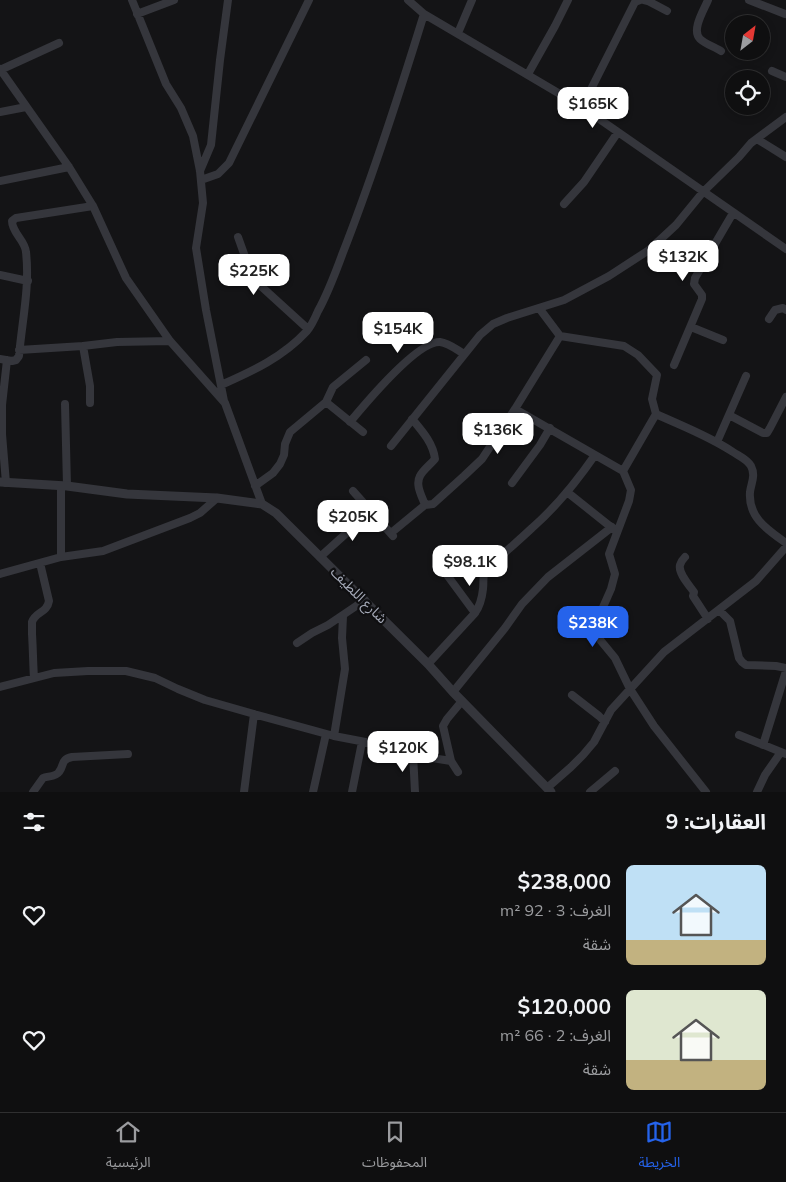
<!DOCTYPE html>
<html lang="ar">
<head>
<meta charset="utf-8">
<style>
  body { margin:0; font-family:Mulish,"Noto Sans Arabic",sans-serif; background:#1d1d1e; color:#f1f3f6; direction:rtl; height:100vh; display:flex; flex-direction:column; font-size:19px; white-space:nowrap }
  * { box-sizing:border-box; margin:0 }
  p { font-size:16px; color:#9b9c9f }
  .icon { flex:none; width:28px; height:28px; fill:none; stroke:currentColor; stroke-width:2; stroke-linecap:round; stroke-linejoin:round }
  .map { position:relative; height:792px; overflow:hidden; direction:ltr }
  .drawer { display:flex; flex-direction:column; background:#0f0f10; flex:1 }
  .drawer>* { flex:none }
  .needle { width:32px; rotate:31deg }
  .fabs { position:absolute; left:725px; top:15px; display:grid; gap:10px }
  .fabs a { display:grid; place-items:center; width:45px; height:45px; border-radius:50%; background:#0f0f10; box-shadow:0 2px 8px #0003,0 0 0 1px #2f2f30; font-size:25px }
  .price { position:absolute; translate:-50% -42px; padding:0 11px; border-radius:10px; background:#fff; color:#222; font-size:16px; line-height:32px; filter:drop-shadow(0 1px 2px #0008) }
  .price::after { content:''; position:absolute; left:50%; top:30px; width:15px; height:11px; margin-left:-8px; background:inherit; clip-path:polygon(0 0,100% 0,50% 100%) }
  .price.current { background:#2563eb; color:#fff }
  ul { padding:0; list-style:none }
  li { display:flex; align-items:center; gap:15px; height:125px; padding:0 20px }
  li span { display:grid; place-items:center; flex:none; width:140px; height:100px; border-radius:8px; color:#555 }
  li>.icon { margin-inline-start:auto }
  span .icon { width:60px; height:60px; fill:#fffc; stroke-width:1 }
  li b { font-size:21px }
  h2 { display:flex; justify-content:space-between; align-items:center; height:60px; padding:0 20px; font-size:21px }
  .dock { display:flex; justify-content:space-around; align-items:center; height:70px; border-top:1px solid #2f2f30; background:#0f0f10; font-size:14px; color:#9b9c9f }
  .dock a { display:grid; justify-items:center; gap:2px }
  .dock .current { color:#2563eb }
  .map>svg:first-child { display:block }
</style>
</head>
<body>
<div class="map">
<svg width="786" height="792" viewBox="0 0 786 792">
  <rect width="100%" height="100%" fill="#141416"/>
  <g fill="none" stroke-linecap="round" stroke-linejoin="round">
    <path stroke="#35363c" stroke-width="8" d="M132,0l34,84 15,24 12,28 7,35 3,32 -7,45 10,62 18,91
      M408,0l16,14 158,93 204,142
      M644,0l4,1 19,10
      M708,0c-4,10 -17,30 -8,39 5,5 15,8 21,12
      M749,0l36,14
      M137,14l37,-14
      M458,33l14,-33
      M0,69l69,98 24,39 33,72 44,63 55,62 37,101
      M0,70l59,-27
      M772,71l14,6
      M528,74l27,-48 13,-26
      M582,107l53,-105 5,-2
      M0,112l26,-5
      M757,139l29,18
      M200,171l11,-26 9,-85 8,-60
      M201,180l17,-6 11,-11 80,-163
      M0,181l69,-14
      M564,204l20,-22 34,-50
      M238,237l15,42 55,50
      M0,275l28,6
      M539,308l21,28 64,10 14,9 19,20 -5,24 4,15 -33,57
      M769,319l6,-9 8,-2 3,2
      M691,327l32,13
      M83,346l7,40v17
      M19,350l64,-4 34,-4 53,-1
      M0,359l12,2 4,-1 3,-4c3,-35 11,-69 7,-104 -1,-12 -14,-19 -14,-31l4,-3 77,-12
      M674,365l28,-66v-4l-8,-11 1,-6 38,-65
      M221,385c32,-14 62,-28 86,-54 5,-6 8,-13 11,-20 10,-18 17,-37 24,-56 31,-79 57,-160 82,-241
      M326,402l37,30
      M65,404l2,82
      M515,409l108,62 8,19 -2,11 -20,53 6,20 -4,15 -15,34v9l5,9 14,17 15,31 24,37 52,66
      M656,414c26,12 53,22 77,38 6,4 14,7 18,14 5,10 0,17 -1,26 -2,26 18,38 36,51
      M729,415l34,18h4l3,-5 16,-31
      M412,419c10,12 21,24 23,40 -5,6 -12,11 -15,17 -5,9 2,20 5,29
      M350,422c15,-18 67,-81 90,-80 9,1 17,8 24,12
      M717,442l29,-66
      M391,446l89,-111 13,-11 14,-6 57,-18 45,-24 40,-26 27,-25 27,-33 36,-35 12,-14 35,-26
      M6,483l-4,-49v-29l5,-45
      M512,483l28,-38 10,-17
      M61,486v71
      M255,486l18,-13 7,-9 4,-9 1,-11 5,-12 36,-30 7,-15 33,-27
      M353,491l40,45
      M567,492l49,39
      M391,533l34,-28 8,-1 31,-28 18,-17 33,-50 45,-73
      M320,557l51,-46
      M685,557c-2,2 -4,5 -5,8 -2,8 9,20 14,27l-1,4 15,23
      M0,574l61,-17 42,-6 87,-33 10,-5 17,-15
      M447,575l28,38
      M719,610l11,11 9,37 3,4 4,3 30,1 10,2
      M297,643l15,-10 16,-8 37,-25
      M428,664l47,-51c5,-7 7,-15 8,-24 1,-7 -1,-13 3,-20 15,-13 31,-27 46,-41 24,-21 45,-47 63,-73
      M34,678c-1,-15 -1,-29 -2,-44 0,-3 0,-9 0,-12 3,-10 15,-9 17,-21l-9,-38
      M0,687l54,-14 34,-2h38l29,7 23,11 27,11 49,14 80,22 68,13 17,7 32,5
      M453,692l52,-64 17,-24 26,-27 64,-50
      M572,695l27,21 6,6
      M739,735l47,19
      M334,736l11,-67 -3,-31 1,-22
      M763,745l23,-74
      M413,754l2,38
      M458,772l-7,-11 -8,-35 4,-7 15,-18
      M547,788l24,-21 12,-12 11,-13 17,-32 53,-58 92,-71 30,-34
      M33,792l10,-14c4,-2 13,-1 16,-6 6,-8 1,-12 13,-15l56,-3
      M244,792l10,-78
      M313,792l13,-58
      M352,792l10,-50
      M590,792l25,-21
      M757,792l8,-17 16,-23"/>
    <path stroke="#35363c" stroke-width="9" d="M0,482l67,4 60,8 90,4 45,6 14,9 152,151 25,28 98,100"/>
  </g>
  <g text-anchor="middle" stroke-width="4.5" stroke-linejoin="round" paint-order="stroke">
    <g font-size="14" fill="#a5aab8" stroke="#0f0f11">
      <text transform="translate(359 595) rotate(45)" y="5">شارع اللطيف</text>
    </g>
  </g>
</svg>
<div class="fabs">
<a><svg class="needle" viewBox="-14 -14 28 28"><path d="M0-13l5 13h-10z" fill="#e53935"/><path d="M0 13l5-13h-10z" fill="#9b9c9f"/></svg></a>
<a><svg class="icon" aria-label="locate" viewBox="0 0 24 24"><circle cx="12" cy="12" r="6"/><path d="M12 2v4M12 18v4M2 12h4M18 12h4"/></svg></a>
</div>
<b class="price" style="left:593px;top:129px">$165K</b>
<b class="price" style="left:683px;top:282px">$132K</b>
<b class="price" style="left:254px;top:296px">$225K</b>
<b class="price" style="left:398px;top:354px">$154K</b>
<b class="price" style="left:498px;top:455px">$136K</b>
<b class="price" style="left:353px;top:542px">$205K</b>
<b class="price" style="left:470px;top:587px">$98.1K</b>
<b class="price current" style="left:593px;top:648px">$238K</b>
<b class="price" style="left:403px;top:773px">$120K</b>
</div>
<section class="drawer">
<h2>العقارات: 9<svg class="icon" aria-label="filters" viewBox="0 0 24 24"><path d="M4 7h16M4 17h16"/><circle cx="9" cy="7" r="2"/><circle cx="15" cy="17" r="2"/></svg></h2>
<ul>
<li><span style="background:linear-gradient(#bfe0f5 75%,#c2b280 0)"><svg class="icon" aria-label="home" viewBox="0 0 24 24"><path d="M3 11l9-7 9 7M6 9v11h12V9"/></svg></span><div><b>$238,000</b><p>الغرف: 3 · 92 m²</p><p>شقة</p></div><svg class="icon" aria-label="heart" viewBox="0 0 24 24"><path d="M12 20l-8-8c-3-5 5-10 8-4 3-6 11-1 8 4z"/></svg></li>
<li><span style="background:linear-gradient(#dfe7d0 70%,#c2b280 0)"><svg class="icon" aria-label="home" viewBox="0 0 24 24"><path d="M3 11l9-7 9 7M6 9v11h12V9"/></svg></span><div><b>$120,000</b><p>الغرف: 2 · 66 m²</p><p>شقة</p></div><svg class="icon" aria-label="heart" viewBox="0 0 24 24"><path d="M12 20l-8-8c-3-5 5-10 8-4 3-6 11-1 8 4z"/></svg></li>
</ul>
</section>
<nav class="dock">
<a class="current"><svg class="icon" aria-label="map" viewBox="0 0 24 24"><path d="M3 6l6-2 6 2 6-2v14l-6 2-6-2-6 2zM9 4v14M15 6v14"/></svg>الخريطة</a>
<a><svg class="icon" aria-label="saved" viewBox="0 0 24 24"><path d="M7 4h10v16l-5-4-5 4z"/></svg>المحفوظات</a>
<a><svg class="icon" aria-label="home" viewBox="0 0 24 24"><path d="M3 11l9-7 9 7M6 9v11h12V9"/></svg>الرئيسية</a>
</nav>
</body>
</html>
